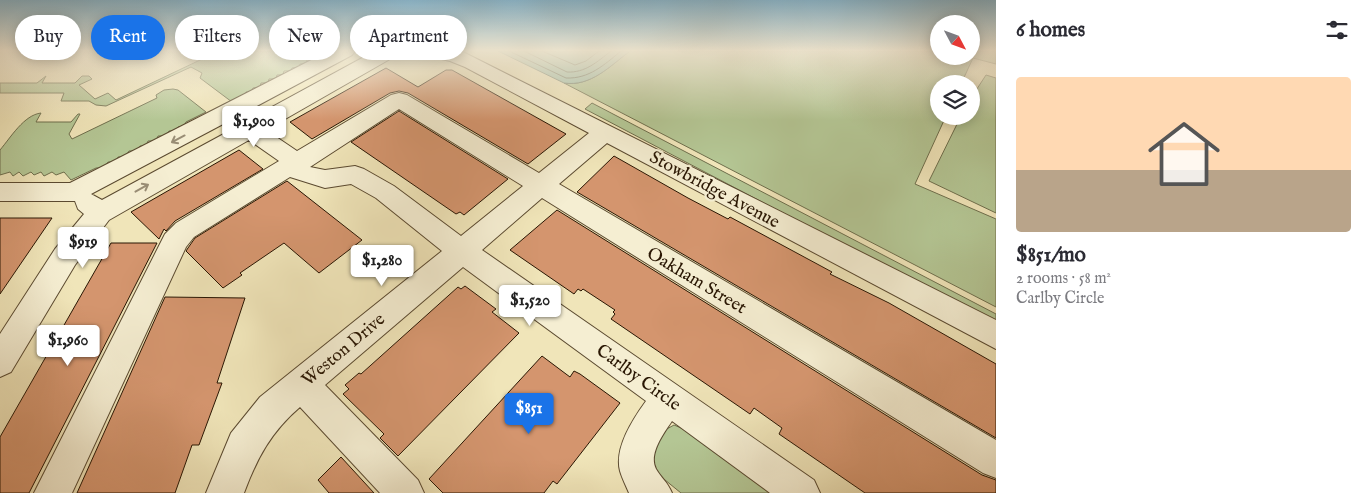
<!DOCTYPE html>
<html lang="en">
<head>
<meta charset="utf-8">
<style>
  body { margin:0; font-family:"IM FELL English",serif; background:#f7f7f7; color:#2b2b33; height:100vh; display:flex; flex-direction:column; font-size:19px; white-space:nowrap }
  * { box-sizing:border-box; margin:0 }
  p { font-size:16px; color:#7c7c81 }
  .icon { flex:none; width:28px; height:28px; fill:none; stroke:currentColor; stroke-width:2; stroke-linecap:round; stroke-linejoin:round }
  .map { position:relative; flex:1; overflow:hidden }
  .panel { display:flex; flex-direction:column; background:#fff; width:375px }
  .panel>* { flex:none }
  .hud { position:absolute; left:15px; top:15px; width:475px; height:45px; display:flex; gap:10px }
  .needle { width:32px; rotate:131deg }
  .controls { position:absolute; left:930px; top:15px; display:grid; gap:10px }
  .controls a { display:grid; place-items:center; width:50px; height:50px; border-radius:50%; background:#fff; box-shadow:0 2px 12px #0003; font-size:25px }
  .price { position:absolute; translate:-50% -42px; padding:0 11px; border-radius:5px; background:#fff; color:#222; font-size:16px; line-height:32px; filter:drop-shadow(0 1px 2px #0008) }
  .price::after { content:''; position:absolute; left:50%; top:30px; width:15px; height:11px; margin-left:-8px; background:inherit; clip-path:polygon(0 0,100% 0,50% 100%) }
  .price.active { background:#1a73e8; color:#fff }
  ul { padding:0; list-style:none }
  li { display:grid; align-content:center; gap:10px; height:265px; padding:0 20px }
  li span { display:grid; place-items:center; height:155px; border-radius:5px; color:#555 }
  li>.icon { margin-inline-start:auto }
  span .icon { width:90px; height:90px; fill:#fffc; stroke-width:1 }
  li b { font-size:21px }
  h2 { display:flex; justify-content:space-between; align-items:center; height:60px; padding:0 20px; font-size:21px }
  .pill { padding:0 18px; border-radius:22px; background:#fff; box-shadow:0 2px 12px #0003; font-size:18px; line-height:45px }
  .pill.active { background:#1a73e8; color:#fff }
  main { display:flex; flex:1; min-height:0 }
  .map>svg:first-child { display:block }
</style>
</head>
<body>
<main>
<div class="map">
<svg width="996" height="493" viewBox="0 0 996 493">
  <rect width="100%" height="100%" fill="#f0e5b9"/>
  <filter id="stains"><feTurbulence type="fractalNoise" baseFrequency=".004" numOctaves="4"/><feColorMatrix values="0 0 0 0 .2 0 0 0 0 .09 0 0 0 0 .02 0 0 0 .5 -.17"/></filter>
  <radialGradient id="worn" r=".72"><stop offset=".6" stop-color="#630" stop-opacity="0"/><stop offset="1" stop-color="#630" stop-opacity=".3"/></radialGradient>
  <path fill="#b4c694" stroke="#6e6e4c" d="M219,51h109l-6,1 -2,4h-6l-1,4h-6l-1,3 -6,1 -1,3 -7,1 -1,3h-7l-1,4h-6l-1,4h-7l-1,4h-7l-1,4 -7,1 -2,4h-5l-1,3 -13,7 -32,-24 2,-5 -11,-6 -85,39 -10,-1 -7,-4h-28l3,-8h-64v-10h37l9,-7 -4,7h33l7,-7h7l3,3 -13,6 16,14 13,-6 8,7z
    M630,51h309v5h32v-5h25v13l-23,-6 -12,26h-22v32h7l-31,68 81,35v88l-432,-224c26,4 46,-17 66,-32z
    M986,75l10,3v135l-67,-32 32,-65h10v-18z
    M173,89l5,1 28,22 -20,10 -2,4 -6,1 -2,4h-7l-3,5h-8l-2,5h-8l-2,5h-6l-3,5h-8l-4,6h-7l-2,5h-8l-4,6h-8l-25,12 -7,-8 -8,3 -4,-3 -8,4 -3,-4 -7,3 -3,-3 -8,4 -4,-4 -6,4 -3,-4 -10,3v-25c11,-13 24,-35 41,-37l-5,9h35l7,-8h2l-11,20 3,5 85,-41 -1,-3 8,-5z
    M592,103l404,211v11l-411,-216z
    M674,425l12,5 86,63h-91l-27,-22 -3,-22 14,-19z"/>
  <path fill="#9bbfab" stroke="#6d7b68" d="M498,51h132c-20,15 -39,36 -66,32z"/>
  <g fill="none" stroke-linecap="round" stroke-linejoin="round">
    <path stroke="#626a57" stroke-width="1" d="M509,51l57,27c23,1 38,-13 55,-27
      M524,51l43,21c18,1 30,-10 44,-21
      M542,51l33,14 11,-4 13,-10"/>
  </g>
  <path fill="#d4956e" stroke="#291603" d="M386,68l32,19 28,-17h6l114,64 -38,30 -120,-71 -9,-2 -9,2 -78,46 -22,-17z
    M399,111l109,68 -44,36 -4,-3 -4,2 -105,-72z
    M239,150l24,19 -88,52 -9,10 -2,-2 -5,10 -28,-27z
    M614,156l74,42 40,21 2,-2 102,55 -2,2 59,29 107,61v74l-419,-246z
    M287,181l75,59 -43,33 -35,-30 -44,30 2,2 -19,13 -37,-37 2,-3 7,-10z
    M557,210l425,265 14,5v13h-131l-86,-59 3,-6 -28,-20 -4,6 -139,-95 4,-5 -2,-2 2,-2 -32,-21 -2,2 -3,-2 -4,5 -64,-44z
    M0,218h52l-52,76z
    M111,243h46l-128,250h-29v-56z
    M465,286l31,23 -4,3 27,21 -121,123 -18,-18 4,-4 -41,-40 6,-5 -4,-4 14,-12 2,1 97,-87 3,2z
    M165,297l80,1 -28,85h5l-23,62h-7l-17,48h-98z
    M542,356l28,21 4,-6 6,3 40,29 -63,81 -4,-3 -9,12h-101l-14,-14z
    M341,457l33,36h-45l-11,-13z"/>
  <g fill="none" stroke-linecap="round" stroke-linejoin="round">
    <g stroke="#5b4a30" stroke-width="2">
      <path id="minor" d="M329,51h26l-3,4 -110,59 8,5 125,-68h25l-3,4 -131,75 31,21 94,-56 8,-2 8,2 132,78 50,-40 -124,-66 -15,-6 -25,-6 -3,-4 41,1 533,268v29l-389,-206 -48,41 437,256v38l-13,-5 -441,-275 -60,52 332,230 6,13h-50l-98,-72c-8,12 -24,33 -16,48 5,9 11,12 16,24h-43c-3,-7 -7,-15 -9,-22 -6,-23 13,-52 26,-70l-183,-134 -138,118 93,95 6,13h-44l-80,-86c-29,25 -43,51 -56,86h-38l25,-60 29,-36 182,-146 -66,-53 -25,-14 -26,4 -35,-11 -96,60 -8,10 -114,246h-38l131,-259 11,-11 103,-62 -30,-21 -140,80 -34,45 -64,107 -11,5v-43l55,-85 29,-35 -6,-5 -3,-8h-75v-18h70zM399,109l124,77 -62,50 -67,-50 -30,-17 -9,-3 -30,4 -15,-3zM225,123l8,6 -131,71 -11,-6z"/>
    </g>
    <use href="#minor" fill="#f5eed2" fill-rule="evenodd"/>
  </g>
  <defs><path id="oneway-shaft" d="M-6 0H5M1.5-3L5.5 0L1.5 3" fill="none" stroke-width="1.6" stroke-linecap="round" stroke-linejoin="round" transform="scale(1.25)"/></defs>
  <g stroke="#998d75">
    <use href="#oneway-shaft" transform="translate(178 139) rotate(152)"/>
    <use href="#oneway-shaft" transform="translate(142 188) rotate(-29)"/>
  </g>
  <linearGradient id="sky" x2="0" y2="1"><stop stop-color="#89b8d0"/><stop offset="0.42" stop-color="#f8f3e0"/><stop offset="1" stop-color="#f8f3e0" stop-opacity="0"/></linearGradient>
  <rect width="996" height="120" fill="url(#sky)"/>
  <g text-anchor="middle" stroke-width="4.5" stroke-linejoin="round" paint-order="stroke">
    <g font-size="18" fill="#291603" stroke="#f5eed2">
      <text transform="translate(715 189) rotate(28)" y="6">Stowbridge Avenue</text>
      <text transform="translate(697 280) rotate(31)" y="6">Oakham Street</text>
      <text transform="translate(343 349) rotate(-40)" y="6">Weston Drive</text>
      <text transform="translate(639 377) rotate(36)" y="6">Carlby Circle</text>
    </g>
  </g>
  <rect width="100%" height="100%" filter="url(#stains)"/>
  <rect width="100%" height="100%" fill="url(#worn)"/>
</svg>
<div class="controls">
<a><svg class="needle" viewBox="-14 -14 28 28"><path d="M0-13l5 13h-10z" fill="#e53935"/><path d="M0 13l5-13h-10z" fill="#7c7c81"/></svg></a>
<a><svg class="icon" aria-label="layers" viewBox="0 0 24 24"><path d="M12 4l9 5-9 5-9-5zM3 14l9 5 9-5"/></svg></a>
</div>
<b class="price" style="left:254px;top:148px">$1,900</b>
<b class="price" style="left:83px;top:269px">$919</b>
<b class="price" style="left:382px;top:287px">$1,280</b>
<b class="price" style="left:530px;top:327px">$1,520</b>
<b class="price" style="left:68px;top:367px">$1,960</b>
<b class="price active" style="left:529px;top:435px">$851</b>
<div class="hud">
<a class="pill">Buy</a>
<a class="pill active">Rent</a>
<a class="pill">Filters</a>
<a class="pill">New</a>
<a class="pill">Apartment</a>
</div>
</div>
<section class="panel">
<h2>6 homes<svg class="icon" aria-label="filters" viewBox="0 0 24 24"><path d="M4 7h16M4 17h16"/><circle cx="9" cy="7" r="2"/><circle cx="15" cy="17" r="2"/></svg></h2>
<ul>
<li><span style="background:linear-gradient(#ffd9b3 60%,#b9a48a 0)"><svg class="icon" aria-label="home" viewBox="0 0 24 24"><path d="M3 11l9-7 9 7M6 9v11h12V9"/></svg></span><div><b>$851/mo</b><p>2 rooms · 58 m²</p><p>Carlby Circle</p></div></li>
</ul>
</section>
</main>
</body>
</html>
